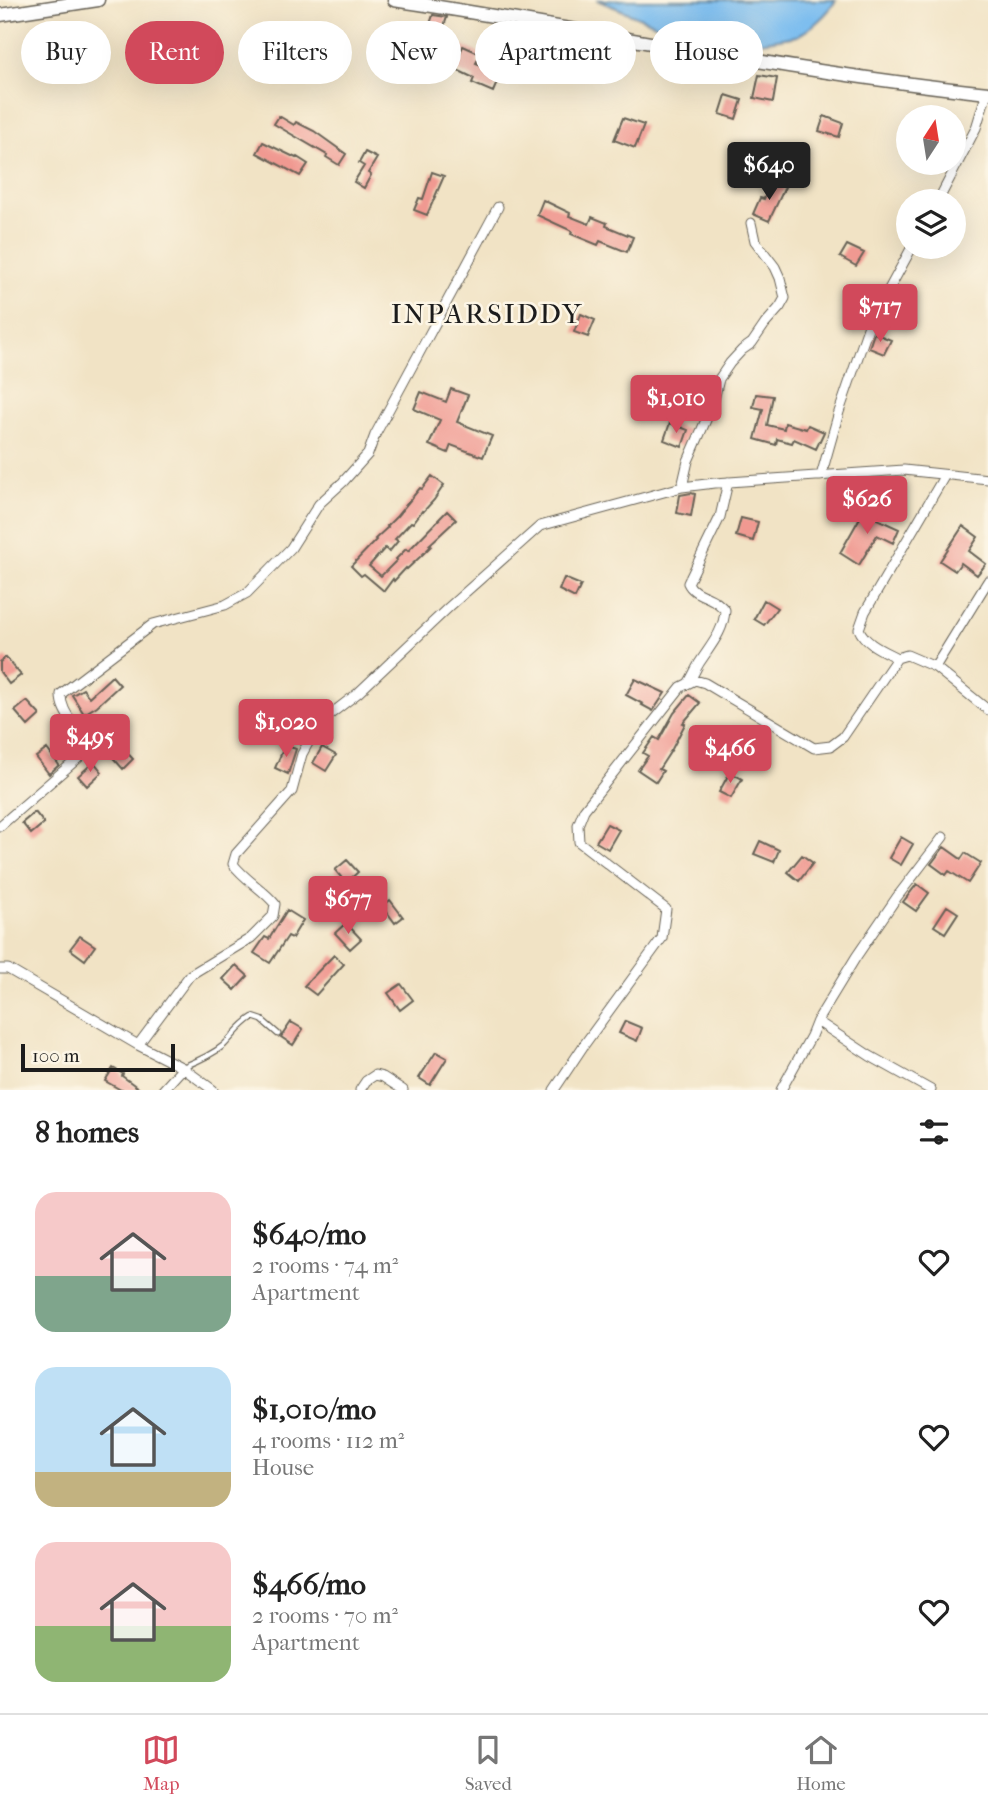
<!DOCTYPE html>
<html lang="en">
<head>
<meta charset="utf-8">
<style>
  body { margin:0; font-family:"IM FELL French Canon",serif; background:#f6f6f6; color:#222; height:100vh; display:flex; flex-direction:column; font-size:26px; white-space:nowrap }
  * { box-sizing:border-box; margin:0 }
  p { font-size:23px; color:#767676 }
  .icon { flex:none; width:38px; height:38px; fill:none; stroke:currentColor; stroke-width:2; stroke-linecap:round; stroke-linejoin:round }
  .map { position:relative; height:1090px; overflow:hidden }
  .details { display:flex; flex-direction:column; background:#fff; flex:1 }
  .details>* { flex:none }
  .hud { position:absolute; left:21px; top:21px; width:947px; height:63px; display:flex; gap:14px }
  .needle { width:46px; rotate:12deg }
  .tools { position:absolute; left:896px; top:105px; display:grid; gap:14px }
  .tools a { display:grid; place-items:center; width:70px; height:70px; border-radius:50%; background:#fff; box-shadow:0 7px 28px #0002; font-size:35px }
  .scale { position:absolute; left:21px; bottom:18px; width:154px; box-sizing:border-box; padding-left:7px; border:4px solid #1c1c1c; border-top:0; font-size:19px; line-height:24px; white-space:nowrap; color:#1c1c1c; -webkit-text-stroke:5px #fcf5e5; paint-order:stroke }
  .price { position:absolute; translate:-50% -60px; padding:0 16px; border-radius:7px; background:#d1495b; color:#fff; font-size:23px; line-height:46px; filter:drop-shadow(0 2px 4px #0008) }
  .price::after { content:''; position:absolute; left:50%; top:42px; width:21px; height:16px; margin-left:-10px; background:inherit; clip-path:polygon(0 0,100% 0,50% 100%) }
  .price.selected { background:#222; color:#fff }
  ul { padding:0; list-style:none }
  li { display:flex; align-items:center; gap:21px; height:175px; padding:0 35px }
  li span { display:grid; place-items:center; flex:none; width:196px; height:140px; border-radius:21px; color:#555 }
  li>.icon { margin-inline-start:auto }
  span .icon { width:84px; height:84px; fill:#fffc; stroke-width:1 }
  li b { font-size:30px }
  h2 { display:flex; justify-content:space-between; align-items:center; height:84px; padding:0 35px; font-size:30px }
  .chip { padding:0 24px; border-radius:32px; background:#fff; box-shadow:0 7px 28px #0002; font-size:24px; line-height:63px }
  .chip.selected { background:#d1495b; color:#fff }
  .menu { display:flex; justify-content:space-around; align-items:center; height:98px; border-top:2px solid #e0e0e0; background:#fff; font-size:19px; color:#767676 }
  .menu a { display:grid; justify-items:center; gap:4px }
  .menu .selected { color:#d1495b }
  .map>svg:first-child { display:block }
</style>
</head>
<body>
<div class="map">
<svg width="988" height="1090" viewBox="0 0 988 1090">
  <rect width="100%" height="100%" fill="#fcf5e5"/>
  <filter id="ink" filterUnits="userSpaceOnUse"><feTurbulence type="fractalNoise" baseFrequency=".0143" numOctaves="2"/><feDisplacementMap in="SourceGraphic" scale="14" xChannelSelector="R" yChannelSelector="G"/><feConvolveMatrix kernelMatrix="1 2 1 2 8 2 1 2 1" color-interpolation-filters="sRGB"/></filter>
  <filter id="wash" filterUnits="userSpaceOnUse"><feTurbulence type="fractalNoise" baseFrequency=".00686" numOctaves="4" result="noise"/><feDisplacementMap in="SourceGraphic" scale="28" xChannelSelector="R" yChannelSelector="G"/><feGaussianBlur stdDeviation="1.57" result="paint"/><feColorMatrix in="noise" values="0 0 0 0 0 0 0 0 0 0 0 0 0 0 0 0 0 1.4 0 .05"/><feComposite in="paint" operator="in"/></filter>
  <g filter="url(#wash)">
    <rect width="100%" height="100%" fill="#f1e3c5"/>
    <path fill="#79bcef" stroke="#4a6c86" stroke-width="2" d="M597,0h239c-8,14 -25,29 -39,36l-62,10 -43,-7z"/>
    <g id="blocks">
      <path fill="#f09991" d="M433,15l14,2 -7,21 -13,-5z
        M568,40l27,8 -6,17 -26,-9z
        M463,46l18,8 -5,9 25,10 -8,19 -21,-9 2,-5 -21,-10z
        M759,75l18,3 -4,24 -19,-4z
        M726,95l16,5 -6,19 -16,-5z
        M279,116l15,9 2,-3 18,9 32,23 -7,11 -13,-8 1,-2 -53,-31z
        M824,116l19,7 -4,14 -20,-6z
        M623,118l21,7 -9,23 -21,-8z
        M263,142l33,16 1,-1 11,7 -8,12 -43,-23z
        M365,152l12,6 -9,15 3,2 -7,13 -10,-6 10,-16 -5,-3z
        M432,172l12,4 -17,39 -13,-5 5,-12 4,1z
        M771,181l14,6 -16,34 -16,-7 7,-16 4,1z
        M543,200l27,13 -1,3 20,8 3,-7 15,6 -1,3 27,11 -6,15 -27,-11 -2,4 -27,-11 1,-3 -35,-16z
        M847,245l17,8 -8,13 -16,-9z
        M581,314l14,6 -7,17 -14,-5z
        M874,333l17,7 -7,14 -15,-6z
        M451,389l17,6 -11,27 35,14 -9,21 -32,-12 -3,8 -19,-8 11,-25 -26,-11 7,-17 25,10z
        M756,394l17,2 -6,29 17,4 1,-6 21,6 2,-4 16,7 -8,17 -22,-10 -2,4 -15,-4 -1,6 -21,-6 8,-30 -10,-2z
        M670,423l18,7 -6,17 -18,-7z
        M432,476l12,9 -10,15 -11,12 -1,-1 -9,12 -2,-1 -16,17 3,2 -9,11 -4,-4 -16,18 12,10 16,-16 -1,-1 10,-10 2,2 39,-40 9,9 -27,25 2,1 -10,10 -14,13 -1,-1 -12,13 -1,-2 -9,12 -20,-17 -3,2 -10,-10 25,-26 -1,-1 13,-12 -1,-1 10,-10 23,-28 2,1z
        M691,493l4,1 -4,22 -14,-3 3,-18z
        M866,507l13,8 -2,4 22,10 -6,14 -16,-8 -18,30 -19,-12z
        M741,518l17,4 -5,19 -17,-5z
        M963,526l15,11 -9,14 17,13 -9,11 -16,-12 -6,8 -15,-10z
        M564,578l17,7 -6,13 -16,-8z
        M764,600l13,8 -13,17 -10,-6z
        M6,657l15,18 -12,9 -9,-12v-10z
        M112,676l8,9 -23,21 -13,8 -12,-19 11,-6 6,8z
        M635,679l30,14 -12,18 -11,-6 1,-1 -17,-9z
        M689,695l11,8 -17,20 2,1 -13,25 -13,20 4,2 -7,11 -18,-12 10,-14 -5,-3 11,-16 5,3 15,-27z
        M27,701l13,14 -12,11 -13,-15z
        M118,743l15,16 -10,10 -15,-17z
        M285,745l11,4 -8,25 -13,-6z
        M322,747l14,8 -10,16 -13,-8z
        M47,749l12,16 -10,9 -13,-17z
        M94,762l8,10 -15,14 -9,-10z
        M730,772l12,7 -11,19 -12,-6z
        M35,812l9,11 -13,11 -9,-11z
        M607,824l12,6 -11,19 -12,-7z
        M901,837l12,7 -12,21 -12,-7z
        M760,841l19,9 -5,12 -20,-8z
        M944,847l17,12 4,-6 16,10 -13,20 -19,-12 -3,4 -15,-11z
        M802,855l11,8 -14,18 -11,-9z
        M347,860l11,12 -12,11 -11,-13z
        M917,884l12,9 -13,18 -13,-9z
        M370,887l18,15 2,-2 13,17 -8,6 -17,-23 -7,8 -11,-10z
        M947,906l11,7 -13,20 -11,-7z
        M287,910l16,10 -11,18 -4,-2 -18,27 -16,-10 11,-16 4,2z
        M346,923l15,16 -11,10 -15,-16z
        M80,936l15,10 -10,14 -15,-11z
        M334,955l10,9 -28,31 -12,-9z
        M236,965l12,11 -13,14 -12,-11z
        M401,984l12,16 -13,10 -12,-17z
        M625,1021l17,7 -5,13 -18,-8z
        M291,1022l12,7 -10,16 -12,-8z
        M436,1052l11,6 -17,27 -11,-7z
        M113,1068l10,6 -1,2 19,14h-20l-16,-9z"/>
    </g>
  </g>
  <g filter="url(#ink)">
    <use href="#blocks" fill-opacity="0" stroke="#676257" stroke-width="2"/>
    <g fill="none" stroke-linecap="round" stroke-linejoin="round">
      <g stroke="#676257" stroke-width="7">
        <path id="lane" d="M183,1067c15,-6 29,-12 41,-22 9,-9 17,-21 29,-28l9,3 16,14"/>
      </g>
      <g stroke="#676257" stroke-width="11">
        <path id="street" d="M938,201l38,-73 11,-36
          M821,476l18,-64 29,-84 44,-81
          M682,487l6,-26 25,-57 6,-25 11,-16 12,-13 10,-7 13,-19 15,-17 5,-9 -5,-20 -5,-11 -20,-26 -4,-18
          M897,658c-13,-7 -32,-14 -38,-29l6,-17 80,-137
          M935,667l53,43
          M689,682c4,-6 7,-14 11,-20 11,-17 24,-31 25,-52 -2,-2 -7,-7 -9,-8 -10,-7 -23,-8 -28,-19l32,-66 8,-35
          M0,826l84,-73c2,-23 -24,-36 -23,-59l92,-70 72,-19 22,-12 44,-45 28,-44 24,-22 25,-28 7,-19 123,-228
          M0,969h8l130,76 45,23 30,22
          M817,1021l53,35 61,34
          M138,1045l52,-70 61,-37 22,-22 2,-12c-12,-15 -30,-24 -42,-40l3,-10 56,-63 10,-37 17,-31 39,-30 91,-86 91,-81 142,-39 33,-4 189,-13 84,9
          M163,1090l20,-22
          M360,1090l6,-9 9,-6 8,2 20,13
          M554,1090l30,-45 78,-107 4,-29 -87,-67 -1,-17 6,-15 97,-123 14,-7 10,3 109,65 17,-2 12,-9 54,-79 10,-3 28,12 53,-86
          M781,1090l30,-54 6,-15 39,-64 41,-60 46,-60"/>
      </g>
      <g stroke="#676257" stroke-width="15">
        <path id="secondary" d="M394,0c198,30 395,72 594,93
          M0,15l98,-15"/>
      </g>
      <use href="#lane" stroke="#fff" stroke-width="4.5"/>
      <use href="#street" stroke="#fff" stroke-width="9"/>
      <use href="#secondary" stroke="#fff" stroke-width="12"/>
    </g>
  </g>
  <g text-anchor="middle" stroke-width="5" stroke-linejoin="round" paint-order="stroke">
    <g font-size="28" letter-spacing="2" fill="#1c1c1c" stroke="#fcf5e5">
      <text x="487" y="323">INPARSIDDY</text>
    </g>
  </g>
</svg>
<div class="tools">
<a><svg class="needle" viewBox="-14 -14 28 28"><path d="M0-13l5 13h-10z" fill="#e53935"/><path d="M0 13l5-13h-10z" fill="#767676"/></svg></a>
<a><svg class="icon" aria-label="layers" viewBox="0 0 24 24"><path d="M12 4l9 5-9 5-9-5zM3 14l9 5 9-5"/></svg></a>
</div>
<div class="scale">100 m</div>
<b class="price selected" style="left:769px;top:202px">$640</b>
<b class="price" style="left:880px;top:344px">$717</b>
<b class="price" style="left:676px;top:435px">$1,010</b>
<b class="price" style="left:867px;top:536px">$626</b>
<b class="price" style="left:286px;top:759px">$1,020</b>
<b class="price" style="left:90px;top:774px">$495</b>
<b class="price" style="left:730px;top:785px">$466</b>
<b class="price" style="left:348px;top:936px">$677</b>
<div class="hud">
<a class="chip">Buy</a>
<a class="chip selected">Rent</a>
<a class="chip">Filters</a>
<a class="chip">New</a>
<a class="chip">Apartment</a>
<a class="chip">House</a>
</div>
</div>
<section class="details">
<h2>8 homes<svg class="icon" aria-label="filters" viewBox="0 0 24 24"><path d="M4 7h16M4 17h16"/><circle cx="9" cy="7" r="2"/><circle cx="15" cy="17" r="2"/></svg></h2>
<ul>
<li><span style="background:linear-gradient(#f6c9c9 60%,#7fa58c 0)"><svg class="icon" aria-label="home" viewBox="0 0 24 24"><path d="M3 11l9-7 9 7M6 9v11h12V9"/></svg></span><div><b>$640/mo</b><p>2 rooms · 74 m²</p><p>Apartment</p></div><svg class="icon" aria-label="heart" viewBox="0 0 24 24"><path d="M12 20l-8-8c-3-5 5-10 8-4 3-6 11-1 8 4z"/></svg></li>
<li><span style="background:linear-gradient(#bfe0f5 75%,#c2b280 0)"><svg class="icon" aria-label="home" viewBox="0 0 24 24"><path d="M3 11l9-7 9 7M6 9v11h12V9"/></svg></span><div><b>$1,010/mo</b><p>4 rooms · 112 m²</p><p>House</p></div><svg class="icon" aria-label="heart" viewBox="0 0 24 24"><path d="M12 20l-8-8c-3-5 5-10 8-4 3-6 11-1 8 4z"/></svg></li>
<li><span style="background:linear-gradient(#f6c9c9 60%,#8fb573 0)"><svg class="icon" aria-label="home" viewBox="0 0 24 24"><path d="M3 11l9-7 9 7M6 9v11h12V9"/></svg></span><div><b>$466/mo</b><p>2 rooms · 70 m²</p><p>Apartment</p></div><svg class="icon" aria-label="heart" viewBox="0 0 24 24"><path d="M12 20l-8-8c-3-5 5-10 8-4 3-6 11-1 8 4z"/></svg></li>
</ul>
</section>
<nav class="menu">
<a class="selected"><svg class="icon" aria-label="map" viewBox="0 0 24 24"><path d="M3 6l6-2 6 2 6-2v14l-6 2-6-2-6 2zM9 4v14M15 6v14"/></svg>Map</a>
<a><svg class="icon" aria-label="saved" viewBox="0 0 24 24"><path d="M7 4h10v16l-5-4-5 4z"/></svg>Saved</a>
<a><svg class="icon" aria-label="home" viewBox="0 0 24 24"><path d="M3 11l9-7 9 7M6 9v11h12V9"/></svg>Home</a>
</nav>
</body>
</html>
